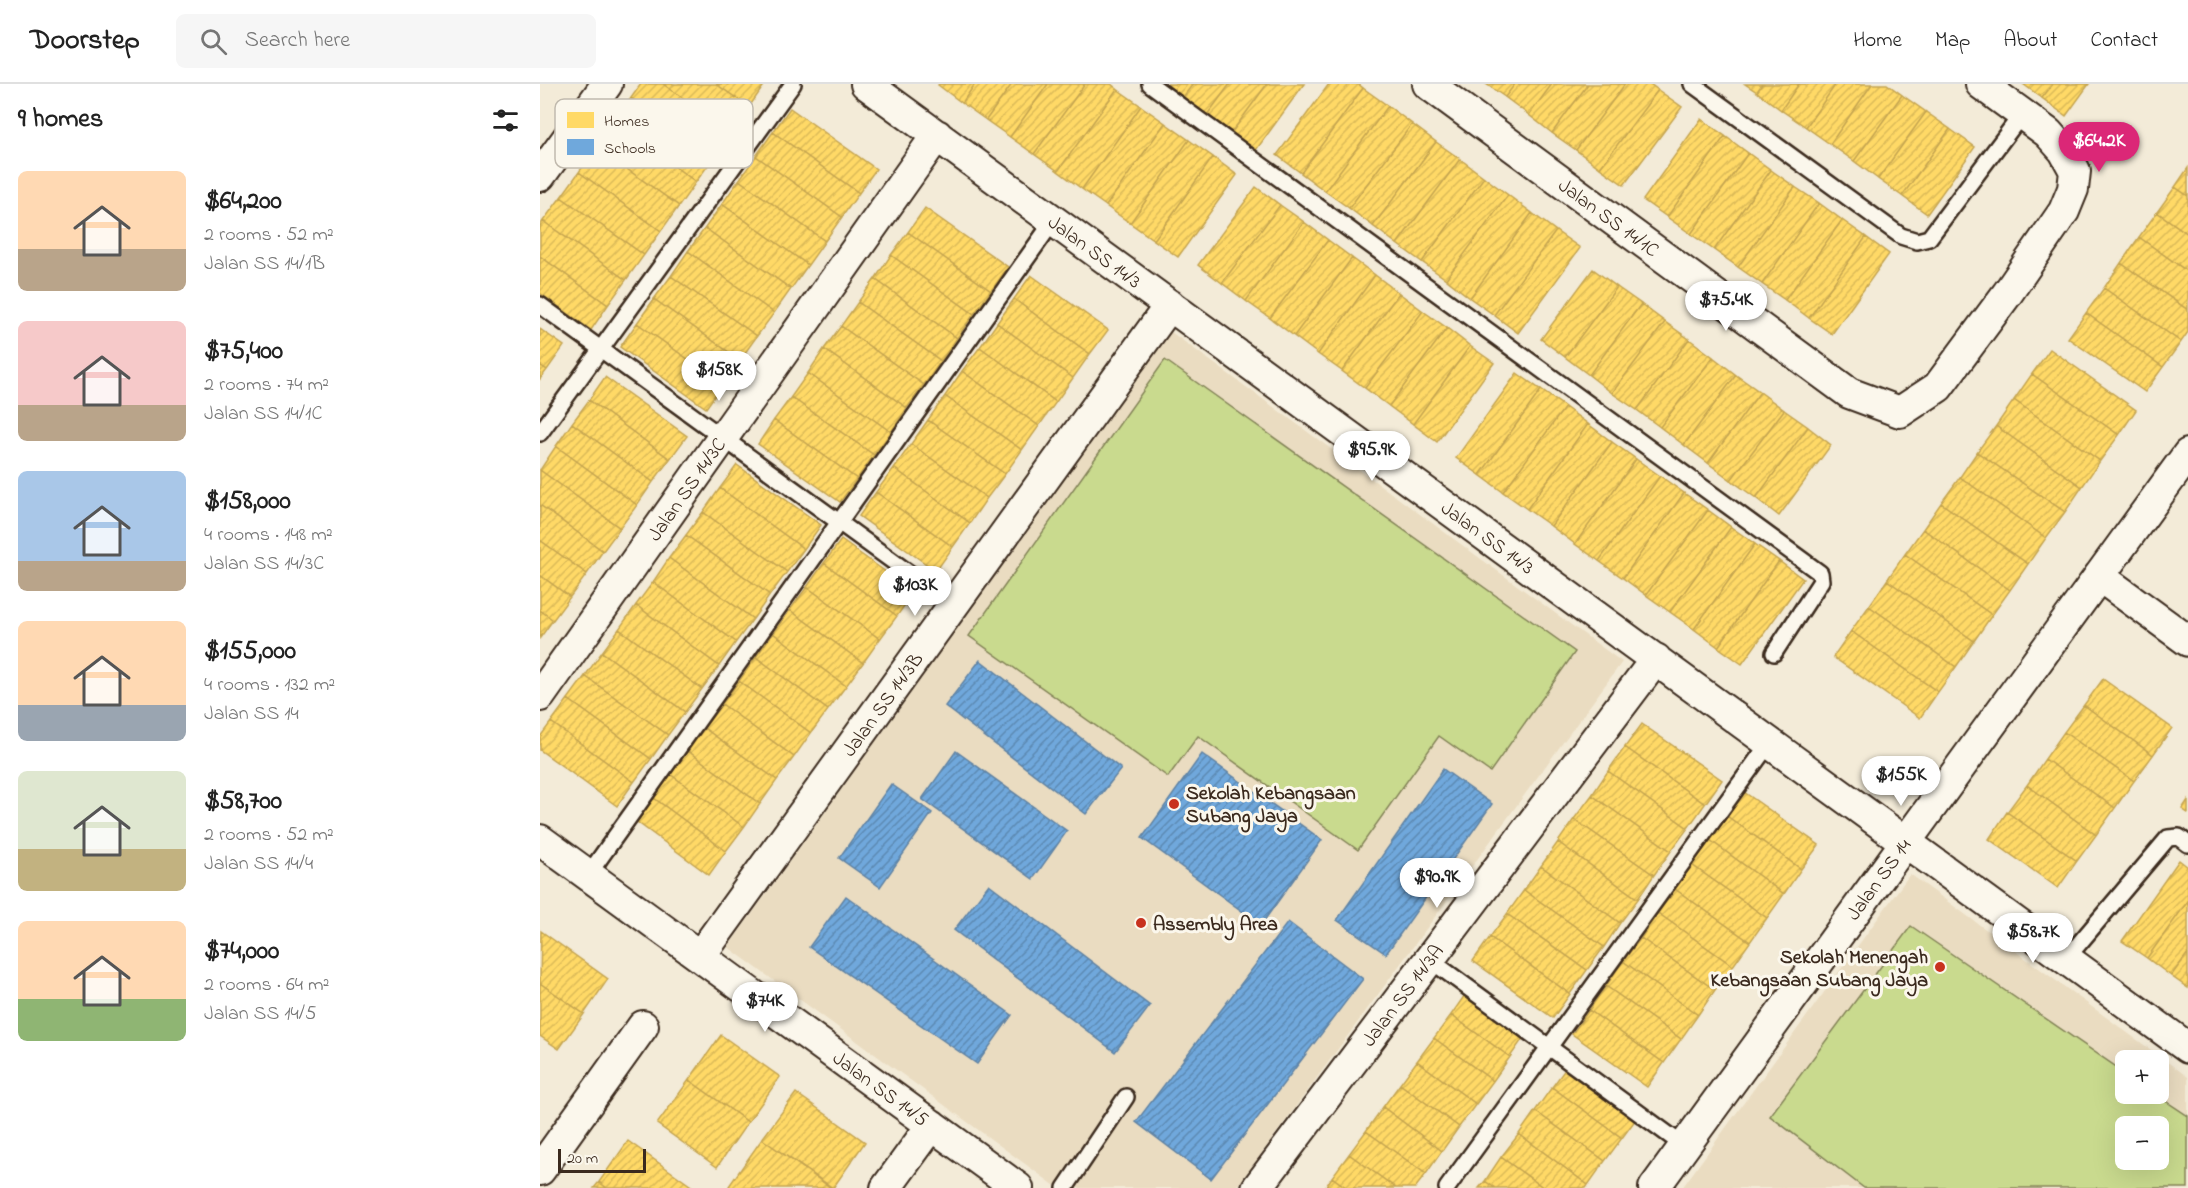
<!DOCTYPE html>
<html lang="en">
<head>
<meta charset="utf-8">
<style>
  body { margin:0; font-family:"Indie Flower",sans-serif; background:#f6f6f6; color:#222; height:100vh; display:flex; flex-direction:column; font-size:22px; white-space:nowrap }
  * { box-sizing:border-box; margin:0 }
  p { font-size:20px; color:#767676 }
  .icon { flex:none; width:33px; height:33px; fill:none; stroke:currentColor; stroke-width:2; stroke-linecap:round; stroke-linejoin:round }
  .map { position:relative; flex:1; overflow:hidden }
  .panel { display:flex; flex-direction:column; background:#fff; width:540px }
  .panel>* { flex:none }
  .fabs { position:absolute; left:1575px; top:966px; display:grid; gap:12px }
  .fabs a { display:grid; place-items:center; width:54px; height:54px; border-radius:9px; background:#fff; box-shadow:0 6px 24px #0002; font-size:30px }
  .scale { position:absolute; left:18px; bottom:15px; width:88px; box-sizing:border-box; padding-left:6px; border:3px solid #3b2a1e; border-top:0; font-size:16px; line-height:21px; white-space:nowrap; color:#3b2a1e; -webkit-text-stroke:4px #fbf7ec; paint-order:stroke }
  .price { position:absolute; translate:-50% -51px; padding:0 14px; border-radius:21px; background:#fff; color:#222; font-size:20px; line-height:39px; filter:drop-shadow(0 2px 3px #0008) }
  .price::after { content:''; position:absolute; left:50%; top:36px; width:18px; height:14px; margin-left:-9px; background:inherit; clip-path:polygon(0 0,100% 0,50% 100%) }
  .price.current { background:#db2777; color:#fff }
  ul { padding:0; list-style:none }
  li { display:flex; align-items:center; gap:18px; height:150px; padding:0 18px }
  li span { display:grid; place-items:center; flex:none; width:168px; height:120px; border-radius:9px; color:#555 }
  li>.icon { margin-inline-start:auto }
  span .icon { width:72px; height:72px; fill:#fffc; stroke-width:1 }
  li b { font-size:26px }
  h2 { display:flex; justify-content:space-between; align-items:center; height:72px; padding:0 18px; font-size:26px }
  header { display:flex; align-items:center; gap:36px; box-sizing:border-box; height:84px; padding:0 30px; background:#fff; border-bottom:2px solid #e0e0e0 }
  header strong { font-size:28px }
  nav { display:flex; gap:33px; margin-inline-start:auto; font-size:21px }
  .search { width:420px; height:54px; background:#f6f6f6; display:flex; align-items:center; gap:15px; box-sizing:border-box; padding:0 21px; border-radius:9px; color:#767676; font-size:22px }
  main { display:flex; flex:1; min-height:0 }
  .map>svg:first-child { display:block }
</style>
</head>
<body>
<header>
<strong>Doorstep</strong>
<div class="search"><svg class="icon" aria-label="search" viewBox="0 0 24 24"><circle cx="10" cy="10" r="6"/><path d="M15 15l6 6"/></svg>Search here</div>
<nav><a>Home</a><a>Map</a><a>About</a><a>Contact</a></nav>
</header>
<main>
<section class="panel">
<h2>9 homes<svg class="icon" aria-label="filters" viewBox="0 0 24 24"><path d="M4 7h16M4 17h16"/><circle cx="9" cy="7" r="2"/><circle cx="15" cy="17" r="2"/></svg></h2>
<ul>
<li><span style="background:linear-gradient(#ffd9b3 65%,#b9a48a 0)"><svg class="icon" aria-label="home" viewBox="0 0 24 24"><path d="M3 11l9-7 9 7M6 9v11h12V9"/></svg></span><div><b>$64,200</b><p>2 rooms · 52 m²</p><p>Jalan SS 14/1B</p></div></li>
<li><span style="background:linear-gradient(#f6c9c9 70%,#b9a48a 0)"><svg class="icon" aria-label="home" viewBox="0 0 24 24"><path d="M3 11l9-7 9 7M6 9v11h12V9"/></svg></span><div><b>$75,400</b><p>2 rooms · 74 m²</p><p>Jalan SS 14/1C</p></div></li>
<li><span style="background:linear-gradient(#a9c7e8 75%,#b9a48a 0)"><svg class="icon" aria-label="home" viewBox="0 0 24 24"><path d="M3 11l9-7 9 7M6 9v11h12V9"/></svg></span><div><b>$158,000</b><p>4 rooms · 148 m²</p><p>Jalan SS 14/3C</p></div></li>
<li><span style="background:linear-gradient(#ffd9b3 70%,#9aa5b1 0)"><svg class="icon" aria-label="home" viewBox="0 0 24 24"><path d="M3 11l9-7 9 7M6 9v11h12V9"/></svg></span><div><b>$155,000</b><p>4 rooms · 132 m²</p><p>Jalan SS 14</p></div></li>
<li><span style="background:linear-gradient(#dfe7d0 65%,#c2b280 0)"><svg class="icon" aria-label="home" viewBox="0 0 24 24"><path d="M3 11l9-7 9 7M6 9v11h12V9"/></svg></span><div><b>$58,700</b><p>2 rooms · 52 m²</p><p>Jalan SS 14/4</p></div></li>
<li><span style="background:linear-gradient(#ffd9b3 65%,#8fb573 0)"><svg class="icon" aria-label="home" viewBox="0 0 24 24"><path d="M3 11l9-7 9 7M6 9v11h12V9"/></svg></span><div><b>$74,000</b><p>2 rooms · 64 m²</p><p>Jalan SS 14/5</p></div></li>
</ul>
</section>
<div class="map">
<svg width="1648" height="1104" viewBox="0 0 1648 1104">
  <defs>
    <pattern id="homes-hatch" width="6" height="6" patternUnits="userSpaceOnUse" patternTransform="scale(1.5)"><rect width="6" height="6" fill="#ffd966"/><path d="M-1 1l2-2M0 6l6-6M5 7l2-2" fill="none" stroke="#dbba58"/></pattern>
    <pattern id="schools-hatch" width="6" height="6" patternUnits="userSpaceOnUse" patternTransform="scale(1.5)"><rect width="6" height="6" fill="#6fa8dc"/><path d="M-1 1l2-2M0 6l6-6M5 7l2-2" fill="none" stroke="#5c89b2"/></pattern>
  </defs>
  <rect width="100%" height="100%" fill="#f3ebd8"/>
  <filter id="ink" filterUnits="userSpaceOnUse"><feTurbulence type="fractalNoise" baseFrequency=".0167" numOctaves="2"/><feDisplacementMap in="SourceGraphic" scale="12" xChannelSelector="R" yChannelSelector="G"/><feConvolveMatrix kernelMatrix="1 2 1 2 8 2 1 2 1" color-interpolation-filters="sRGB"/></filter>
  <g filter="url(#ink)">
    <path fill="#eadcc1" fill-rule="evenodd" d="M631,248l451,330 -386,526h-178l-330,-241z
      M1370,790l278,203v111h-506zM1586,976h32v34h-32zM1586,1042h32v34h-32z"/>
    <path fill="#c9da8e" stroke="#828256" stroke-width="1.5" fill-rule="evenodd" d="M625,276l410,292 -85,120 -51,-36 -81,114 -160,-114 -30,41 -199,-141z
      M1371,842l214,147 1,21h29l33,22v72h-324l-94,-72zM1586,1042h32v34h-32z"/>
    <path fill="url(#homes-hatch)" stroke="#c4a450" stroke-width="1.5" d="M101,0h22l68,48 -17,25 -83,-59z
      M123,0h53l33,23 -18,25z
      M176,0h49l-16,23z
      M399,0h36l-13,19 -24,-18z
      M435,0h37l-26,36 -24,-17z
      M472,0h36l-38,53 -24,-17z
      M508,0h37l-51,70 -24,-17z
      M545,0h26l6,5 -59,82 -24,-17z
      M626,0h27l-10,13z
      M653,0h37l-23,31 -24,-18z
      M690,0h37l-35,48 -25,-17z
      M727,0h37l-48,66 -24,-18z
      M789,0h29l5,4 -62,85 -24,-18z
      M946,0h29l-10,13z
      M975,0h37l-23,31 -24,-18z
      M1012,0h36l-36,49 -23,-18z
      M1048,0h37l-49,66 -24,-17z
      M1085,0h25l8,6 -58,78 -24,-18z
      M1205,0h17l-5,8z
      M1222,0h37l-18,26 -24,-18z
      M1259,0h37l-30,43 -25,-17z
      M1296,0h36l-42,60 -24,-17z
      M1332,0h15l15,11 -48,66 -24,-17z
      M1483,0h30l-11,14z
      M1513,0h36l-23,32 -24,-18z
      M823,4l25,18 -63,85 -24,-18z
      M577,5l24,17 -59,83 -24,-18z
      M1118,6l24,17 -58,78 -24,-17z
      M1362,11l24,17 -48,67 -24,-18z
      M91,14l83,59 -18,25 -82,-59z
      M601,22l24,17 -59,83 -24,-17z
      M848,22l24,18 -63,84 -24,-17z
      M250,24l86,61 -17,24 -86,-61z
      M1386,28l24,17 -48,67 -24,-17z
      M1161,35l24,17 -58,81 -24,-17z
      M74,39l82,59 -17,24 -83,-59z
      M625,39l24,17 -59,83 -24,-17z
      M872,40l24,18 -63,84 -24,-18z
      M1410,45l25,18 -48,67 -25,-18z
      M233,48l86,61 -17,24 -86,-61z
      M1185,52l23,17 -57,81 -24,-17z
      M649,56l24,17 -59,83 -24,-17z
      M896,58l24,17 -63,85 -24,-18z
      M56,63l83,59 -18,25 -82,-59z
      M1208,69l23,17 -57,80 -23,-16z
      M216,72l86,61 -17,24 -86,-61z
      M673,73l24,18 -59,82 -24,-17z
      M920,75l24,18 -62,85 -25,-18z
      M1648,84v28l-13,-9z
      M1231,86l24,17 -57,80 -24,-17z
      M39,88l82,59 -17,24 -83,-58z
      M944,93l24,18 -62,84 -24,-17z
      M199,96l86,61 -17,24 -86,-61z
      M716,103l24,18 -58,78 -24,-18z
      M1255,103l24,16 -57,81 -24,-17z
      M1635,103l13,9v38l-31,-22z
      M968,111l24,18 -62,85 -24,-19z
      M21,113l83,58 -18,25 -83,-59z
      M1279,119l23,17 -57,80 -23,-16z
      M182,120l86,61 -17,24 -86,-61z
      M740,121l24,17 -58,79 -24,-18z
      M385,124l83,59 -17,24 -83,-59z
      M1617,128l31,22v38l-49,-35z
      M992,129l24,18 -62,84 -24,-17z
      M1302,136l24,17 -57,81 -24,-18z
      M3,137l83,59 -18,25 -68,-49v-30z
      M764,138l24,18 -58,78 -24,-17z
      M165,144l86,61 -17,24 -86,-62z
      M1016,147l24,17 -62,85 -24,-18z
      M368,148l83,59 -17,23 -83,-59z
      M1326,153l23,17 -57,80 -23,-16z
      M1599,153l49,35v38l-67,-47z
      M788,156l24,18 -58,78 -24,-18z
      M148,167l86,62 -17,23 -86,-60z
      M351,171l83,59 -17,24 -82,-59z
      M0,172l68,49 -17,25 -51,-37z
      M812,174l23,17 -57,79 -24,-18z
      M1581,179l67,47v22l-7,10 -77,-54z
      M1053,185l24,18 -52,70 -24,-18z
      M491,191l77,55 -18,24 -76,-55z
      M835,191l24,18 -57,78 -24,-17z
      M131,192l86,60 -17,24 -86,-61z
      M335,195l82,59 -16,23 -83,-59z
      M1077,203l24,17 -52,71 -24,-18z
      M1564,204l77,54 -18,25 -77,-54z
      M859,209l24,18 -58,77 -23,-17z
      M114,215l86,61 -17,24 -86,-61z
      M474,215l76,55 -17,24 -76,-55z
      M318,218l83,59 -17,24 -83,-59z
      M1101,220l24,18 -53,71 -23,-18z
      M883,227l24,17 -58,78 -24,-18z
      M1546,229l77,54 -18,25 -77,-54z
      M1125,238l24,17 -52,71 -25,-17z
      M97,239l86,61 -17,24 -86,-61z
      M457,239l76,55 -17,24 -76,-55z
      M301,242l83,59 -17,23 -83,-59z
      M907,244l23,18 -57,78 -24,-18z
      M0,245l24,17 -17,24 -7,-5z
      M1149,255l24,18 -53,70 -23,-17z
      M930,262l24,17 -57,79 -24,-18z
      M440,263l76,55 -17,24 -77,-55z
      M284,265l83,59 -16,24 -83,-59z
      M1510,265l86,61 -17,25 -87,-61z
      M1173,273l23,18 -52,70 -24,-18z
      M0,281l7,5 -7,9z
      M422,287l77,55 -17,24 -77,-54z
      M268,289l83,59 -17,23 -83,-58z
      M977,289l24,17 -61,85 -24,-17z
      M1492,290l87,61 -19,26 -86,-61z
      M1196,291l24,17 -52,71 -24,-18z
      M65,293l82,59 -17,23 -81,-59z
      M1001,306l24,17 -62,85 -23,-17z
      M1220,308l24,18 -53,70 -23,-17z
      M405,312l77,54 -17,24 -77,-54z
      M251,313l83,58 -17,24 -83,-59z
      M49,316l81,59 -17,23 -81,-59z
      M1474,316l86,61 -18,26 -86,-61z
      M1025,323l23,17 -61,85 -24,-17z
      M1244,326l24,17 -52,71 -25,-18z
      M234,336l83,59 -17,23 -82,-58z
      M388,336l77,54 -18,24 -76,-54z
      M32,339l81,59 -16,23 -81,-59z
      M1048,340l24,18 -61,84 -24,-17z
      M1456,342l86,61 -17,25 -88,-60z
      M1268,343l23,18 -52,71 -23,-18z
      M1072,358l24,17 -61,85 -24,-18z
      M371,360l76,54 -17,25 -76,-55z
      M16,362l81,59 -17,23 -80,-58z
      M1437,368l88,60 -19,26 -86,-61z
      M1096,375l24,17 -61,85 -24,-17z
      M197,381l84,60 -17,24 -84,-61z
      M354,384l76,55 -17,24 -77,-55z
      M0,386l80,58 -17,23 -63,-46z
      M1120,392l24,17 -61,85 -24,-17z
      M1420,393l86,61 -18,26 -87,-61z
      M180,404l84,61 -17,23 -84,-60z
      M336,408l77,55 -17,24 -77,-55z
      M1144,409l24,17 -62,85 -23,-17z
      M1401,419l87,61 -18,26 -87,-61z
      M0,421l63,46 -16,23 -47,-34z
      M1168,426l23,17 -61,85 -24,-17z
      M163,428l84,60 -17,23 -84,-60z
      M1191,443l24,17 -61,85 -24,-17z
      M1383,445l87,61 -18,25 -87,-61z
      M146,451l84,60 -17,24 -84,-61z
      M0,456l47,34 -17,23 -30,-22z
      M301,456l73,52 -17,24 -73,-53z
      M1215,460l24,17 -61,86 -24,-18z
      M1365,470l87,61 -18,26 -87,-61z
      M129,474l84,61 -17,23 -83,-60z
      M1239,477l24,18 -61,85 -24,-17z
      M284,479l73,53 -17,23 -73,-52z
      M0,491l30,22 -17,23 -13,-10z
      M1347,496l87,61 -18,26 -87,-61z
      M113,498l83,60 -17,24 -83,-61z
      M267,503l73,52 -17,24 -73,-53z
      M96,521l83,61 -17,23 -83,-60z
      M1329,522l87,61 -18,25 -87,-61z
      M0,526l13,10 -13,18z
      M250,526l73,53 -17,23 -73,-53z
      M79,545l83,60 -17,23 -83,-60z
      M1311,547l87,61 -18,26 -87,-61z
      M233,549l73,53 -18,24 -72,-53z
      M62,568l83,60 -17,23 -83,-59z
      M216,573l72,53 -17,23 -72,-52z
      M45,592l83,59 -17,24 -83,-60z
      M1563,595l69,49 -19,27 -69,-50z
      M199,597l72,52 -17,24 -72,-53z
      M28,615l83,60 -17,23 -83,-60z
      M182,620l72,53 -17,23 -73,-52z
      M1544,621l69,50 -19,26 -70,-49z
      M11,638l83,60 -17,24 -77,-56v-13z
      M1102,640l80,56 -17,24 -80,-57z
      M164,644l73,52 -17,24 -72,-53z
      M1524,648l70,49 -19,27 -70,-49z
      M1085,663l80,57 -17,24 -80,-57z
      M148,667l72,53 -16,23 -74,-53z
      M1505,675l70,49 -19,27 -69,-50z
      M1068,687l80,57 -17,23 -79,-56z
      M130,690l74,53 -18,24 -72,-53z
      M1487,701l69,50 -19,26 -70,-49z
      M1204,708l75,53 -18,24 -74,-53z
      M1052,711l79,56 -17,24 -80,-56z
      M114,714l72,53 -17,24 -72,-53z
      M1648,716v13l-6,-4z
      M1467,728l70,49 -19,27 -69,-49z
      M1187,732l74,53 -17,25 -74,-54z
      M1034,735l80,56 -16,24 -80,-57z
      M1170,756l74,54 -17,24 -75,-53z
      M1018,758l80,57 -18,24 -79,-57z
      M1639,776l9,7v34l-41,57 -25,-17z
      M1152,781l75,53 -17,24 -75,-53z
      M1001,782l79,57 -16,24 -80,-57z
      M1135,805l75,53 -17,24 -75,-53z
      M984,806l80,57 -17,23 -80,-56z
      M1648,817v52l-17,23 -24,-18z
      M1118,829l75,53 -18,24 -74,-52z
      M967,830l80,56 -17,24 -80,-57z
      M1,847l67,48 -24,35 -44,-31z
      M950,853l80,57 -17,24 -80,-57z
      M1101,854l74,52 -17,25 -75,-54z
      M1648,869v35l-17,-12z
      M1083,877l75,54 -17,24 -75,-53z
      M0,899l44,31 -25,35 -19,-13z
      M1066,902l75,53 -17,24 -75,-53z
      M927,908l59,42 -16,23 -59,-42z
      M1049,926l75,53 -17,24 -75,-53z
      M911,931l59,42 -17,24 -59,-43z
      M181,951l59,42 -32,45 -59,-42z
      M894,954l59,43 -17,23 -59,-43z
      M877,977l59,43 -17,23 -59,-43z
      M1029,980l70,51 -17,23 -70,-51z
      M149,996l59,42 -31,45 -60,-43z
      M860,1000l59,43 -17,24 -59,-44z
      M1012,1003l70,51 -17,23 -70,-50z
      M256,1009l69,49 -32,46 -71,-49z
      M843,1023l59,44 -16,23 -60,-43z
      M995,1027l70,50 -17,24 -69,-51z
      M826,1047l60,43 -11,14h-19l-47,-34z
      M979,1050l69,51 -2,3h-42l-43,-31z
      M222,1055l69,49h-99l-3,-2z
      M88,1057l66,47h-87l-8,-6z
      M809,1070l47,34h-49l-15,-11z
      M961,1073l43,31h-49l-10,-7z
      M792,1093l15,11h-22z
      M945,1097l10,7h-16z
      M59,1098l8,6h-13z"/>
    <path fill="url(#schools-hatch)" stroke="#5f82a3" stroke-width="1.5" d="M440,576l141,109 -35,45 -141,-108z
      M416,667l111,80 -34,48 -111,-80z
      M662,670l120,86 -61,85 -119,-87z
      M903,685l49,35 -106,150 -49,-34z
      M351,700l41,29 -52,74 -41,-29z
      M449,800l161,122 -35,46 -161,-122z
      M306,812l166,119 -35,49 -168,-117z
      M748,838l75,57 -152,200 -75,-57z"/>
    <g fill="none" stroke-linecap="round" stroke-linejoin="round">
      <g stroke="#3b2a1e" stroke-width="20">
        <path id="lane" d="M610,0l670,489 1,8 -47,72
          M1152,0l209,152 16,5 12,-3 93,-124
          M0,221l413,300
          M0,349l253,-349
          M48,791l466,-655
          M889,875l255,187
          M1526,875l102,-121 11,-1 9,7
          M525,1104l61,-91
          M907,1104l323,-446"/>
      </g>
      <g stroke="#3b2a1e" stroke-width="34">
        <path id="street" d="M326,0l1322,964
          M888,0l421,309 51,19 38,-25 69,-93 57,-83 9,-22 2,-18 -11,-20 -16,-18 -67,-49
          M0,92l67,-92
          M1559,492l89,65
          M0,612l397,-561
          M0,756l478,348
          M160,872l470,-651
          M0,1086l103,-144
          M346,1104l46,-63
          M717,1104l399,-529
          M1114,1104l534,-734"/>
      </g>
      <use href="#lane" stroke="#fbf7ec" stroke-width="15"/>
      <use href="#street" stroke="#fbf7ec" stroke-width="30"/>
    </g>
  </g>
  <g fill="#c8321e" stroke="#fbf7ec" stroke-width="2">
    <circle cx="634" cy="720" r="6"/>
    <circle cx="601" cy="839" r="6"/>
    <circle cx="1400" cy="883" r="6"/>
  </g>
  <g text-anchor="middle" stroke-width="6" stroke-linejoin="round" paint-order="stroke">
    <g font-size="20" fill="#3b2a1e" stroke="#fbf7ec">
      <text transform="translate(1069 133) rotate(36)" y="7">Jalan SS 14/1C</text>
      <text transform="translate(555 167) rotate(36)" y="7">Jalan SS 14/3</text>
      <text transform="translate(146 405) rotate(-55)" y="7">Jalan SS 14/3C</text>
      <text transform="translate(948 453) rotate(36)" y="7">Jalan SS 14/3</text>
      <text transform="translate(342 620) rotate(-54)" y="7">Jalan SS 14/3B</text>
      <text transform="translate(1338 795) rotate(-54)" y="7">Jalan SS 14</text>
      <text transform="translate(862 911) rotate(-53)" y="7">Jalan SS 14/3A</text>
      <text transform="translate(341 1004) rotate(36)" y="7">Jalan SS 14/5</text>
    </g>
    <g font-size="20" font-weight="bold" fill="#3b2a1e" stroke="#fbf7ec" text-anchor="start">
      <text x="646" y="715">Sekolah Kebangsaan<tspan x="646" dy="23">Subang Jaya</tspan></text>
      <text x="613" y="846">Assembly Area</text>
      <text x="1388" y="879" text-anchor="end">Sekolah Menengah<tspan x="1388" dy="23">Kebangsaan Subang Jaya</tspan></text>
    </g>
  </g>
  <rect x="15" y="15" width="198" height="69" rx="9" fill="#fbf7ec" stroke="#c1baae" stroke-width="1.5"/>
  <rect x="27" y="28" width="27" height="16" fill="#ffd966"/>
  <rect x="27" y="55" width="27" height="16" fill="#6fa8dc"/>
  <g font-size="16" fill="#3b2a1e">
    <text x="64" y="42">Homes</text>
    <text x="64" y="69">Schools</text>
  </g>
</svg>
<div class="fabs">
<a>+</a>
<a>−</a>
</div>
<div class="scale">20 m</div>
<b class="price current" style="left:1559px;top:89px">$64.2K</b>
<b class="price" style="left:1186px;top:248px">$75.4K</b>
<b class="price" style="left:179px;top:318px">$158K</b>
<b class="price" style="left:832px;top:398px">$95.9K</b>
<b class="price" style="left:375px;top:533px">$103K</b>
<b class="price" style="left:1361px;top:723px">$155K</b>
<b class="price" style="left:897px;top:825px">$90.9K</b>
<b class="price" style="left:1493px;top:880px">$58.7K</b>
<b class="price" style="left:225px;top:949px">$74K</b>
</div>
</main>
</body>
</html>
